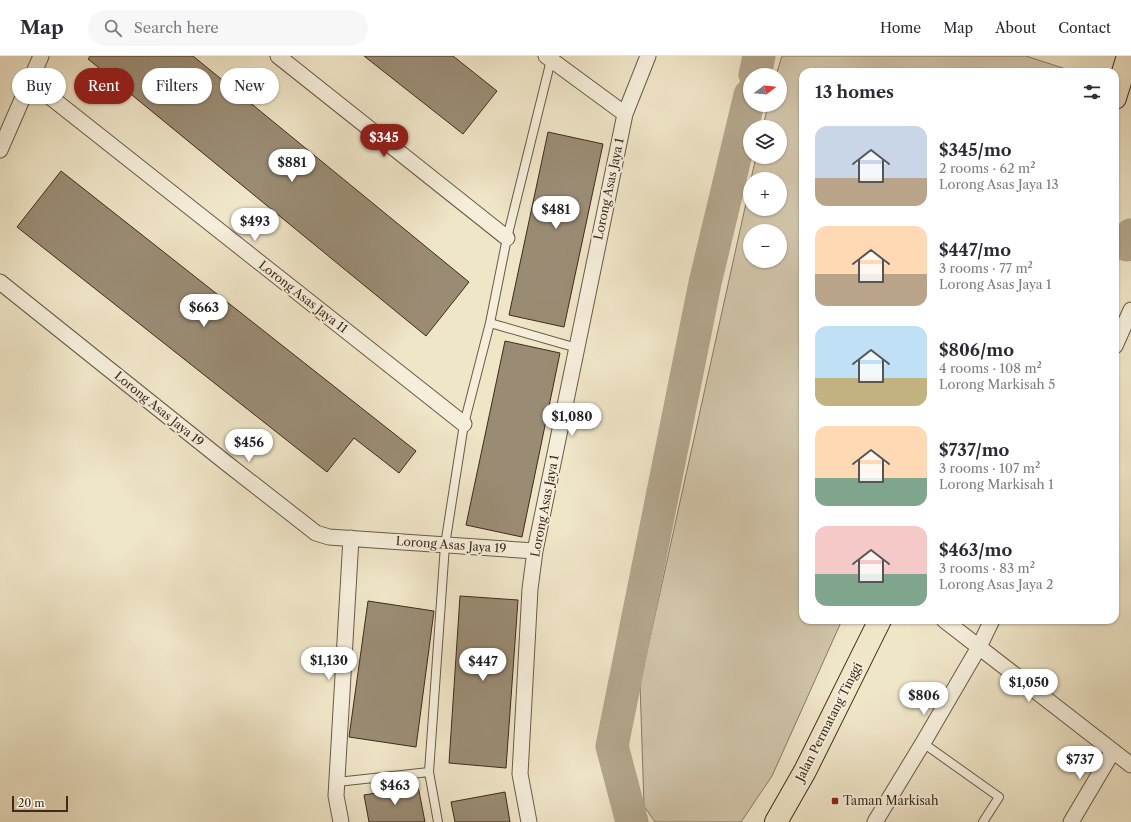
<!DOCTYPE html>
<html lang="en">
<head>
<meta charset="utf-8">
<style>
  body { margin:0; font-family:"Libre Caslon Text",serif; background:#f7f7f7; color:#2b2b33; height:100vh; display:flex; flex-direction:column; font-size:15px; white-space:nowrap }
  * { box-sizing:border-box; margin:0 }
  p { font-size:13px; color:#7c7c81 }
  .icon { flex:none; width:22px; height:22px; fill:none; stroke:currentColor; stroke-width:2; stroke-linecap:round; stroke-linejoin:round }
  .map { position:relative; flex:1; overflow:hidden }
  .details { position:absolute; left:799px; top:12px; width:320px; height:556px; display:flex; flex-direction:column; background:#fff; border-radius:12px; box-shadow:0 1px 3px #0004 }
  .details>* { flex:none }
  .top-card { position:absolute; left:12px; top:12px; width:380px; height:36px; display:flex; gap:8px }
  .needle { width:26px; rotate:74deg }
  .tools { position:absolute; left:743px; top:12px; display:grid; gap:8px }
  .tools a { display:grid; place-items:center; width:44px; height:44px; border-radius:50%; background:#fff; box-shadow:0 1px 3px #0004; font-size:20px }
  .scale { position:absolute; left:12px; bottom:10px; width:56px; box-sizing:border-box; padding-left:4px; border:2px solid #3e2b1a; border-top:0; font-size:11px; line-height:14px; white-space:nowrap; color:#3e2b1a; -webkit-text-stroke:3px #f5eedb; paint-order:stroke }
  .price { position:absolute; translate:-50% -34px; padding:0 9px; border-radius:14px; background:#fff; color:#222; font-size:13px; line-height:26px; filter:drop-shadow(0 1px 2px #0008) }
  .price::after { content:''; position:absolute; left:50%; top:24px; width:12px; height:9px; margin-left:-6px; background:inherit; clip-path:polygon(0 0,100% 0,50% 100%) }
  .price.active { background:#8f2418; color:#fff }
  ul { padding:0; list-style:none }
  li { display:flex; align-items:center; gap:12px; height:100px; padding:0 16px }
  li span { display:grid; place-items:center; flex:none; width:112px; height:80px; border-radius:12px; color:#555 }
  li>.icon { margin-inline-start:auto }
  span .icon { width:48px; height:48px; fill:#fffc; stroke-width:1 }
  li b { font-size:17px }
  h2 { display:flex; justify-content:space-between; align-items:center; height:48px; padding:0 16px; font-size:17px }
  .pill { padding:0 14px; border-radius:18px; background:#fff; box-shadow:0 1px 3px #0004; font-size:14px; line-height:36px }
  .pill.active { background:#8f2418; color:#fff }
  header { display:flex; align-items:center; gap:24px; box-sizing:border-box; height:56px; padding:0 20px; background:#fff; border-bottom:1px solid #e1e1e2 }
  header strong { font-size:19px }
  nav { display:flex; gap:22px; margin-inline-start:auto; font-size:14px }
  .search { width:280px; height:36px; background:#f7f7f7; display:flex; align-items:center; gap:10px; box-sizing:border-box; padding:0 14px; border-radius:22px; color:#7c7c81; font-size:15px }
  .map>svg:first-child { display:block }
</style>
</head>
<body>
<header>
<strong>Map</strong>
<div class="search"><svg class="icon" aria-label="search" viewBox="0 0 24 24"><circle cx="10" cy="10" r="6"/><path d="M15 15l6 6"/></svg>Search here</div>
<nav><a>Home</a><a>Map</a><a>About</a><a>Contact</a></nav>
</header>
<div class="map">
<svg width="1131" height="766" viewBox="0 0 1131 766">
  <rect width="100%" height="100%" fill="#efe5c7"/>
  <filter id="stains"><feTurbulence type="fractalNoise" baseFrequency=".005" numOctaves="4"/><feColorMatrix values="0 0 0 0 .2 0 0 0 0 .09 0 0 0 0 .02 0 0 0 .5 -.17"/></filter>
  <radialGradient id="worn" r=".72"><stop offset=".6" stop-color="#630" stop-opacity="0"/><stop offset="1" stop-color="#630" stop-opacity=".3"/></radialGradient>
  <path fill="#d1c5aa" stroke="#887862" fill-rule="evenodd" d="M782,0h244l49,16h-272v548h39l-70,156 -31,46h-86l-11,-16 -4,-123 110,-498v24h30v-30h-29l5,-22h24v-30h-17l5,-22h12v-30h-4zM750,175h30v30h-30z"/>
  <g fill="none" stroke-linecap="round" stroke-linejoin="round">
    <path stroke="#b3a68c" stroke-width="33" d="M755,19l4,-19
      M1127,189l4,-10
      M632,766l-20,-76 93,-463 45,-188"/>
  </g>
  <path fill="#9a8c74" stroke="#3e2b1a" d="M90,0h103l276,226 -43,54 -338,-277z
    M364,0h89l44,35 -34,43z
    M548,76l55,12 -39,183 -55,-12z
    M61,115l355,280 -17,22 -45,-35 -27,34 -310,-245z
    M505,285l55,12 -38,184 -56,-12z
    M460,540l58,4 -12,168 -57,-5z
    M368,545l66,10 -18,136 -67,-10z
    M418,730l7,36h-56l-5,-27z
    M505,736l5,30h-55l-4,-20z"/>
  <g fill="none" stroke-linecap="round" stroke-linejoin="round">
    <g stroke="#6a5a45" stroke-width="10">
      <path id="service" d="M490,267l87,25
        M923,687l76,54 -16,25
        M337,726l92,-10
        M438,766l-9,-50 16,-227 19,-121 26,-101 17,-85 44,-178"/>
    </g>
    <g stroke="#6a5a45" stroke-width="17">
      <path id="minor" d="M278,0l229,182
        M546,0l79,58
        M30,25l434,343
        M0,94l41,-94
        M0,226l225,180 91,71 13,4 206,14
        M1115,290l16,-36
        M944,564l187,145
        M341,766l-5,-26 15,-258
        M529,766l-9,-48 10,-185 5,-38 90,-437 23,-58
        M875,766l48,-79 56,-96 13,-27
        M1071,766l42,-71"/>
    </g>
    <g stroke="#3e2b1a" stroke-width="24">
      <path id="trunk" d="M1115,42l13,-42
        M776,766l29,-51 75,-151"/>
    </g>
    <use href="#service" stroke="#f5eedb" stroke-width="8"/>
    <use href="#minor" stroke="#f5eedb" stroke-width="15"/>
    <use href="#trunk" stroke="#efe5c7" stroke-width="22"/>
  </g>
  <rect fill="#8f2418" stroke="#f5eedb" stroke-width="1.5" x="831" y="741" width="8" height="8" rx="2"/>
  <g text-anchor="middle" stroke-width="4" stroke-linejoin="round" paint-order="stroke">
    <g font-size="12" fill="#3e2b1a" stroke="#f5eedb">
      <text transform="translate(609 133) rotate(-78)" y="4">Lorong Asas Jaya 1</text>
      <text transform="translate(303 241) rotate(38)" y="4">Lorong Asas Jaya 11</text>
      <text transform="translate(159 353) rotate(39)" y="4">Lorong Asas Jaya 19</text>
      <text transform="translate(545 450) rotate(-79)" y="4">Lorong Asas Jaya 1</text>
      <text transform="translate(451 489) rotate(4)" y="4">Lorong Asas Jaya 19</text>
      <text transform="translate(829 666) rotate(-63)" y="4">Jalan Permatang Tinggi</text>
    </g>
    <g font-size="12" fill="#3e2b1a" stroke="#f5eedb" text-anchor="start">
      <text x="843" y="749">Taman Markisah</text>
    </g>
  </g>
  <rect width="100%" height="100%" filter="url(#stains)"/>
  <rect width="100%" height="100%" fill="url(#worn)"/>
</svg>
<div class="tools">
<a><svg class="needle" viewBox="-14 -14 28 28"><path d="M0-13l5 13h-10z" fill="#e53935"/><path d="M0 13l5-13h-10z" fill="#7c7c81"/></svg></a>
<a><svg class="icon" aria-label="layers" viewBox="0 0 24 24"><path d="M12 4l9 5-9 5-9-5zM3 14l9 5 9-5"/></svg></a>
<a>+</a>
<a>−</a>
</div>
<div class="scale">20 m</div>
<b class="price active" style="left:384px;top:102px">$345</b>
<b class="price" style="left:292px;top:127px">$881</b>
<b class="price" style="left:556px;top:174px">$481</b>
<b class="price" style="left:255px;top:186px">$493</b>
<b class="price" style="left:204px;top:272px">$663</b>
<b class="price" style="left:572px;top:381px">$1,080</b>
<b class="price" style="left:249px;top:407px">$456</b>
<b class="price" style="left:329px;top:625px">$1,130</b>
<b class="price" style="left:483px;top:626px">$447</b>
<b class="price" style="left:1029px;top:647px">$1,050</b>
<b class="price" style="left:924px;top:660px">$806</b>
<b class="price" style="left:1080px;top:724px">$737</b>
<b class="price" style="left:395px;top:750px">$463</b>
<div class="top-card">
<a class="pill">Buy</a>
<a class="pill active">Rent</a>
<a class="pill">Filters</a>
<a class="pill">New</a>
</div>
<section class="details">
<h2>13 homes<svg class="icon" aria-label="filters" viewBox="0 0 24 24"><path d="M4 7h16M4 17h16"/><circle cx="9" cy="7" r="2"/><circle cx="15" cy="17" r="2"/></svg></h2>
<ul>
<li><span style="background:linear-gradient(#c9d6e8 65%,#b9a48a 0)"><svg class="icon" aria-label="home" viewBox="0 0 24 24"><path d="M3 11l9-7 9 7M6 9v11h12V9"/></svg></span><div><b>$345/mo</b><p>2 rooms · 62 m²</p><p>Lorong Asas Jaya 13</p></div></li>
<li><span style="background:linear-gradient(#ffd9b3 60%,#b9a48a 0)"><svg class="icon" aria-label="home" viewBox="0 0 24 24"><path d="M3 11l9-7 9 7M6 9v11h12V9"/></svg></span><div><b>$447/mo</b><p>3 rooms · 77 m²</p><p>Lorong Asas Jaya 1</p></div></li>
<li><span style="background:linear-gradient(#bfe0f5 65%,#c2b280 0)"><svg class="icon" aria-label="home" viewBox="0 0 24 24"><path d="M3 11l9-7 9 7M6 9v11h12V9"/></svg></span><div><b>$806/mo</b><p>4 rooms · 108 m²</p><p>Lorong Markisah 5</p></div></li>
<li><span style="background:linear-gradient(#ffd9b3 65%,#7fa58c 0)"><svg class="icon" aria-label="home" viewBox="0 0 24 24"><path d="M3 11l9-7 9 7M6 9v11h12V9"/></svg></span><div><b>$737/mo</b><p>3 rooms · 107 m²</p><p>Lorong Markisah 1</p></div></li>
<li><span style="background:linear-gradient(#f6c9c9 60%,#7fa58c 0)"><svg class="icon" aria-label="home" viewBox="0 0 24 24"><path d="M3 11l9-7 9 7M6 9v11h12V9"/></svg></span><div><b>$463/mo</b><p>3 rooms · 83 m²</p><p>Lorong Asas Jaya 2</p></div></li>
</ul>
</section>
</div>
</body>
</html>
